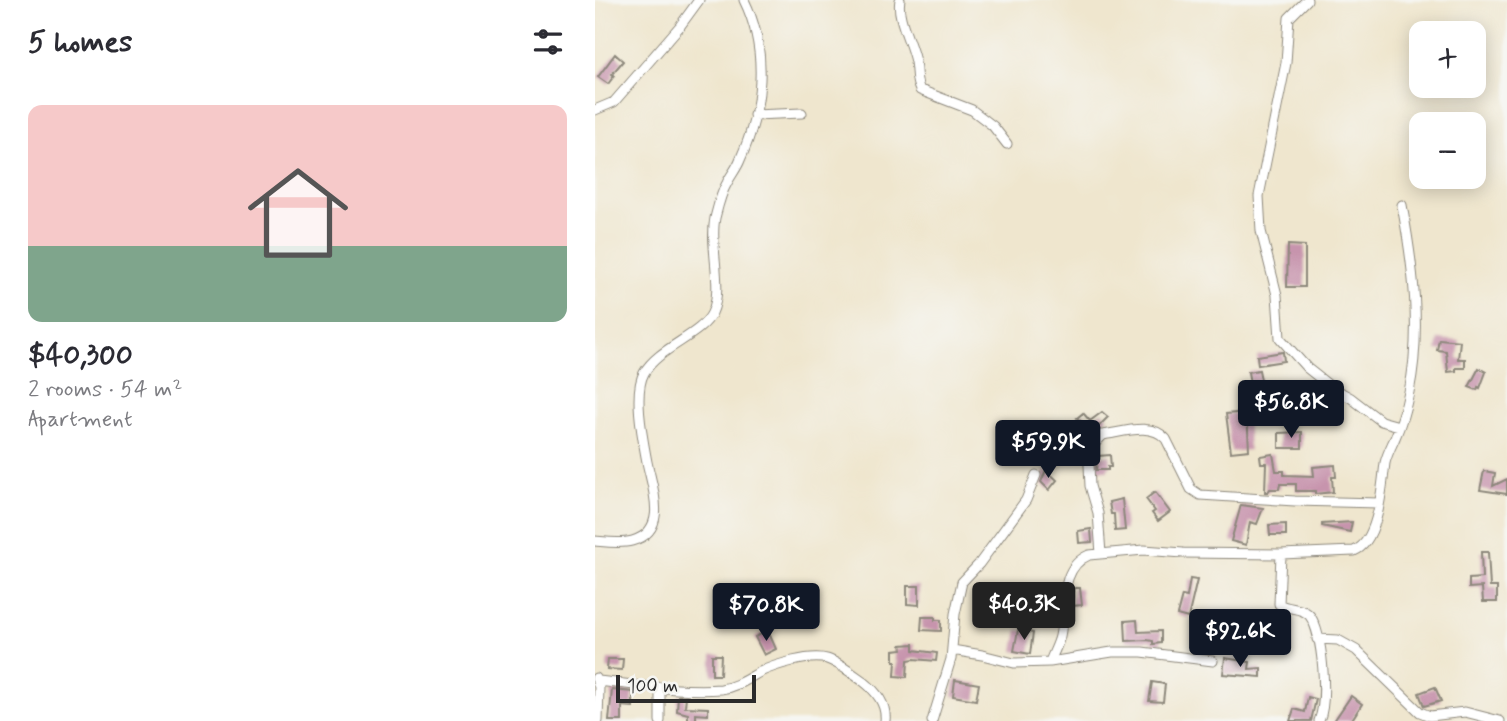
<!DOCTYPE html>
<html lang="en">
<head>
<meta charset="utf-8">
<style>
  body { margin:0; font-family:Mynerve,sans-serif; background:#f7f7f7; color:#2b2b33; height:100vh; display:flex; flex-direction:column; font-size:26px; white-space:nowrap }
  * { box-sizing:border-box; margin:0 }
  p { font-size:23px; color:#7c7c81 }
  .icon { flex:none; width:38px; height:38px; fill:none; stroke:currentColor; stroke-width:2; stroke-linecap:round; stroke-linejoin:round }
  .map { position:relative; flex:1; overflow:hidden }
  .panel { display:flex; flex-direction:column; background:#fff; width:595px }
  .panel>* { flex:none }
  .tools { position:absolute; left:814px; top:21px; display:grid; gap:14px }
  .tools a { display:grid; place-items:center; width:77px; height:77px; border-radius:14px; background:#fff; box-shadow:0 4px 18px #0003; font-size:35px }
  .scale { position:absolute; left:21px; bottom:18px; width:140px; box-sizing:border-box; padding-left:7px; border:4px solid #2b2b2b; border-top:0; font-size:19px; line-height:24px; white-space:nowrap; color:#2b2b2b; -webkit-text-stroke:5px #f6f6f2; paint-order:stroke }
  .price { position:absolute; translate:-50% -60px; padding:0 16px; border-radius:7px; background:#111827; color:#fff; font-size:23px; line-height:46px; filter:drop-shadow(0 2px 4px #0008) }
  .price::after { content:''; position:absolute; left:50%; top:42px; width:21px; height:16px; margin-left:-10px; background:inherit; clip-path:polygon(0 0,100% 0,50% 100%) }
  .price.selected { background:#222; color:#fff }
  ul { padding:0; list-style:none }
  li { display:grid; align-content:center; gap:14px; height:371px; padding:0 28px }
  li span { display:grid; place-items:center; height:217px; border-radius:14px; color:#555 }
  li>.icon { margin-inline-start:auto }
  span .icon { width:126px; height:126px; fill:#fffc; stroke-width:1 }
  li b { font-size:30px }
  h2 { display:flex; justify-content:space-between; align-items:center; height:84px; padding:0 28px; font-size:30px }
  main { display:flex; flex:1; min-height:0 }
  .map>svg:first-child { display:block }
</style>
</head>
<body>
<main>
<section class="panel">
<h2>5 homes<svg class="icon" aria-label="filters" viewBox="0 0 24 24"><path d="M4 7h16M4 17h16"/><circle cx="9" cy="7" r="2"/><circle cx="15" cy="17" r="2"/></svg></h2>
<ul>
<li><span style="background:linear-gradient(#f6c9c9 65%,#7fa58c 0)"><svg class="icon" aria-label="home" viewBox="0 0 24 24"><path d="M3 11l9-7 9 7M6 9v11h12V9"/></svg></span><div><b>$40,300</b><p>2 rooms · 54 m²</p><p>Apartment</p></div></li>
</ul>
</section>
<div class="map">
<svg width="912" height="721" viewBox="0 0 912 721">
  <rect width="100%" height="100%" fill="#f6f6f2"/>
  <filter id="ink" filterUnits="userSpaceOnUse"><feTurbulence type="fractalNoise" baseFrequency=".0143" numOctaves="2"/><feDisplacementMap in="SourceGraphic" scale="14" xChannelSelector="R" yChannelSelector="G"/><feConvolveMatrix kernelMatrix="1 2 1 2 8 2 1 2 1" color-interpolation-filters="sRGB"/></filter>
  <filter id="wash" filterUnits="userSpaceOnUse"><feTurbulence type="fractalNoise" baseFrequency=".00686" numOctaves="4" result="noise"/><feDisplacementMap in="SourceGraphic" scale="28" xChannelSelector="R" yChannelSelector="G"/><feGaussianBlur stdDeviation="1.57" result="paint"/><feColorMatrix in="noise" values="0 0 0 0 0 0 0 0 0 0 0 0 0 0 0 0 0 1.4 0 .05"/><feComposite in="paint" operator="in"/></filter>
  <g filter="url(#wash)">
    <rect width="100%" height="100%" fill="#efe6ce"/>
    <g id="blocks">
      <path fill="#c794ad" d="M20,54l8,7 -11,13 2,2 -6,8 -10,-7z
        M693,245l17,1v41h-18z
        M844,339l21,2 -2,18h7v9h-9v3l-8,1 -2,-21 -9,-1z
        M688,352l1,9 -26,4 -1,-9z
        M884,368l7,4 -6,16 -2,-1 -1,3 -8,-3z
        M664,370l7,35 -12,2 -6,-35z
        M507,412l6,5 -11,11 -7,1 -13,-11 6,-5 7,8z
        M652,412l2,38 -18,2 -5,-38z
        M707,432v16h-23v-15z
        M678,454l3,17h8v4l30,1 -1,-9 22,-2 1,12h-4l1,15 -18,2v-3h-19v-7h-16l-1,5h-9l-2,3h-3l1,-29h-5l-1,-7z
        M515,455l1,12h-3v3h-12l2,-14z
        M451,470l11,10 -8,10 -8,-8z
        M889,471l11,2 -2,13 14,-7v15l-27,-4z
        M560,492l15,20 -12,9 -6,-8 3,-2 -9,-12z
        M527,499l3,31 -10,1 -1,-17h-3l-2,-12z
        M646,505l22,3 -6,16 -7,-2 -4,23 -15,-4z
        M757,522l-2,10 -28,-6v-2z
        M691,524v11h-16l-1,-10z
        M496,529l1,13 -13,1 -1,-12z
        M886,552h7l2,35h7v15h-14l-1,-15 -13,1v-9l13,-1z
        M595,579l7,1 -9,38 -11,-3 5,-19 5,1z
        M312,586h12v19l-12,-1z
        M478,588h7l2,17 -10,1z
        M327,617h13v3h6v11l-20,-1z
        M542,620l1,12 23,-1v12l-8,1v-3l-6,-1 -21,1 -1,-20z
        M423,630l15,3 -3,21 -16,-3z
        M173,631l8,18 -12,6 -9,-18z
        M319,644v6l23,3 -1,8 -22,-2 -6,1 -1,17 -12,-1 1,-15h-2v-11l8,-1 -1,-4z
        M117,655h9l-1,20h-8z
        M630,658l25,4 -1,7 12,-1v9l-38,-3z
        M13,659h15l-1,11 -15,-1z
        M360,680l24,4 -3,16 -23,-4z
        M557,682l13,2 -2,18 -14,-1z
        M840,687l6,14 -17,5 -5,-13z
        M17,690l21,2v15l-11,-1v15h-13z
        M83,696h8l-1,11 23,1v7l-12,-1v7h-8v-7l-11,-3z
        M756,696l11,8 -11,17h-17z
        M713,697l8,2 -5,22h-21l4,-12 11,3z"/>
    </g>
  </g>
  <g filter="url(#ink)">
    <use href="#blocks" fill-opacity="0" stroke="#8d887c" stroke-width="2"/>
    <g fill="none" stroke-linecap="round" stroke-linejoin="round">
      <g stroke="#8d887c" stroke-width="11">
        <path id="street" d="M305,0c-4,17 12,44 15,62 2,10 0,19 5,28l52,20 21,16 14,18
          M712,0l-18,18 -3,45 -27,133 2,35 16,64 3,43 27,30 24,19 20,11 30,23 18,5
          M0,110l19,-8 66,-76 19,-26
          M159,115l48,-2
          M456,436c17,-1 34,1 51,-1 19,-2 49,-14 64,4l25,50 9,6 95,6 84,2
          M0,541c12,1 25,3 37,0 38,-10 20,-54 15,-79 -4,-22 -14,-69 -3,-89 15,-26 57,-37 68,-60 12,-26 -3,-66 3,-95 3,-12 6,-25 12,-35 4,-8 10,-15 13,-23 23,-51 29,-109 4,-160
          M506,554l-3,-41 -8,-27 -1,-21 5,-21 9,-9
          M686,554l-2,50c9,6 24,3 31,12 13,18 18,84 9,105
          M722,639l21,1 18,10 64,62 10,4 35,-4 35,9
          M357,650l30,5 32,8 36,-1 62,-10h30l71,9
          M455,662c3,-9 8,-17 10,-26 6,-27 -2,-68 29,-81l55,-5 39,3 98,1 73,-3c25,-9 28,-65 31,-88 2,-9 6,-16 10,-25 6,-14 11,-31 14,-46 13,-62 4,-127 -7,-187
          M1,678l3,9 -1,34
          M3,681c40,4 83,11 123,8 15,-2 26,-10 39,-17 15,-7 50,-18 67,-13 12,4 26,15 36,22 13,10 24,23 22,40
          M65,687v34
          M337,721l19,-62 4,-45 7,-32 17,-18 47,-64 10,-25"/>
      </g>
      <use href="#street" stroke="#fff" stroke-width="9"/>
    </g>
  </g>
</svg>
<div class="tools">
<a>+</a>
<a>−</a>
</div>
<div class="scale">100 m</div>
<b class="price" style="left:696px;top:440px">$56.8K</b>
<b class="price" style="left:453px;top:480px">$59.9K</b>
<b class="price selected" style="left:429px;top:642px">$40.3K</b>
<b class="price" style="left:171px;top:643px">$70.8K</b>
<b class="price" style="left:645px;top:669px">$92.6K</b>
</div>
</main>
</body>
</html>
